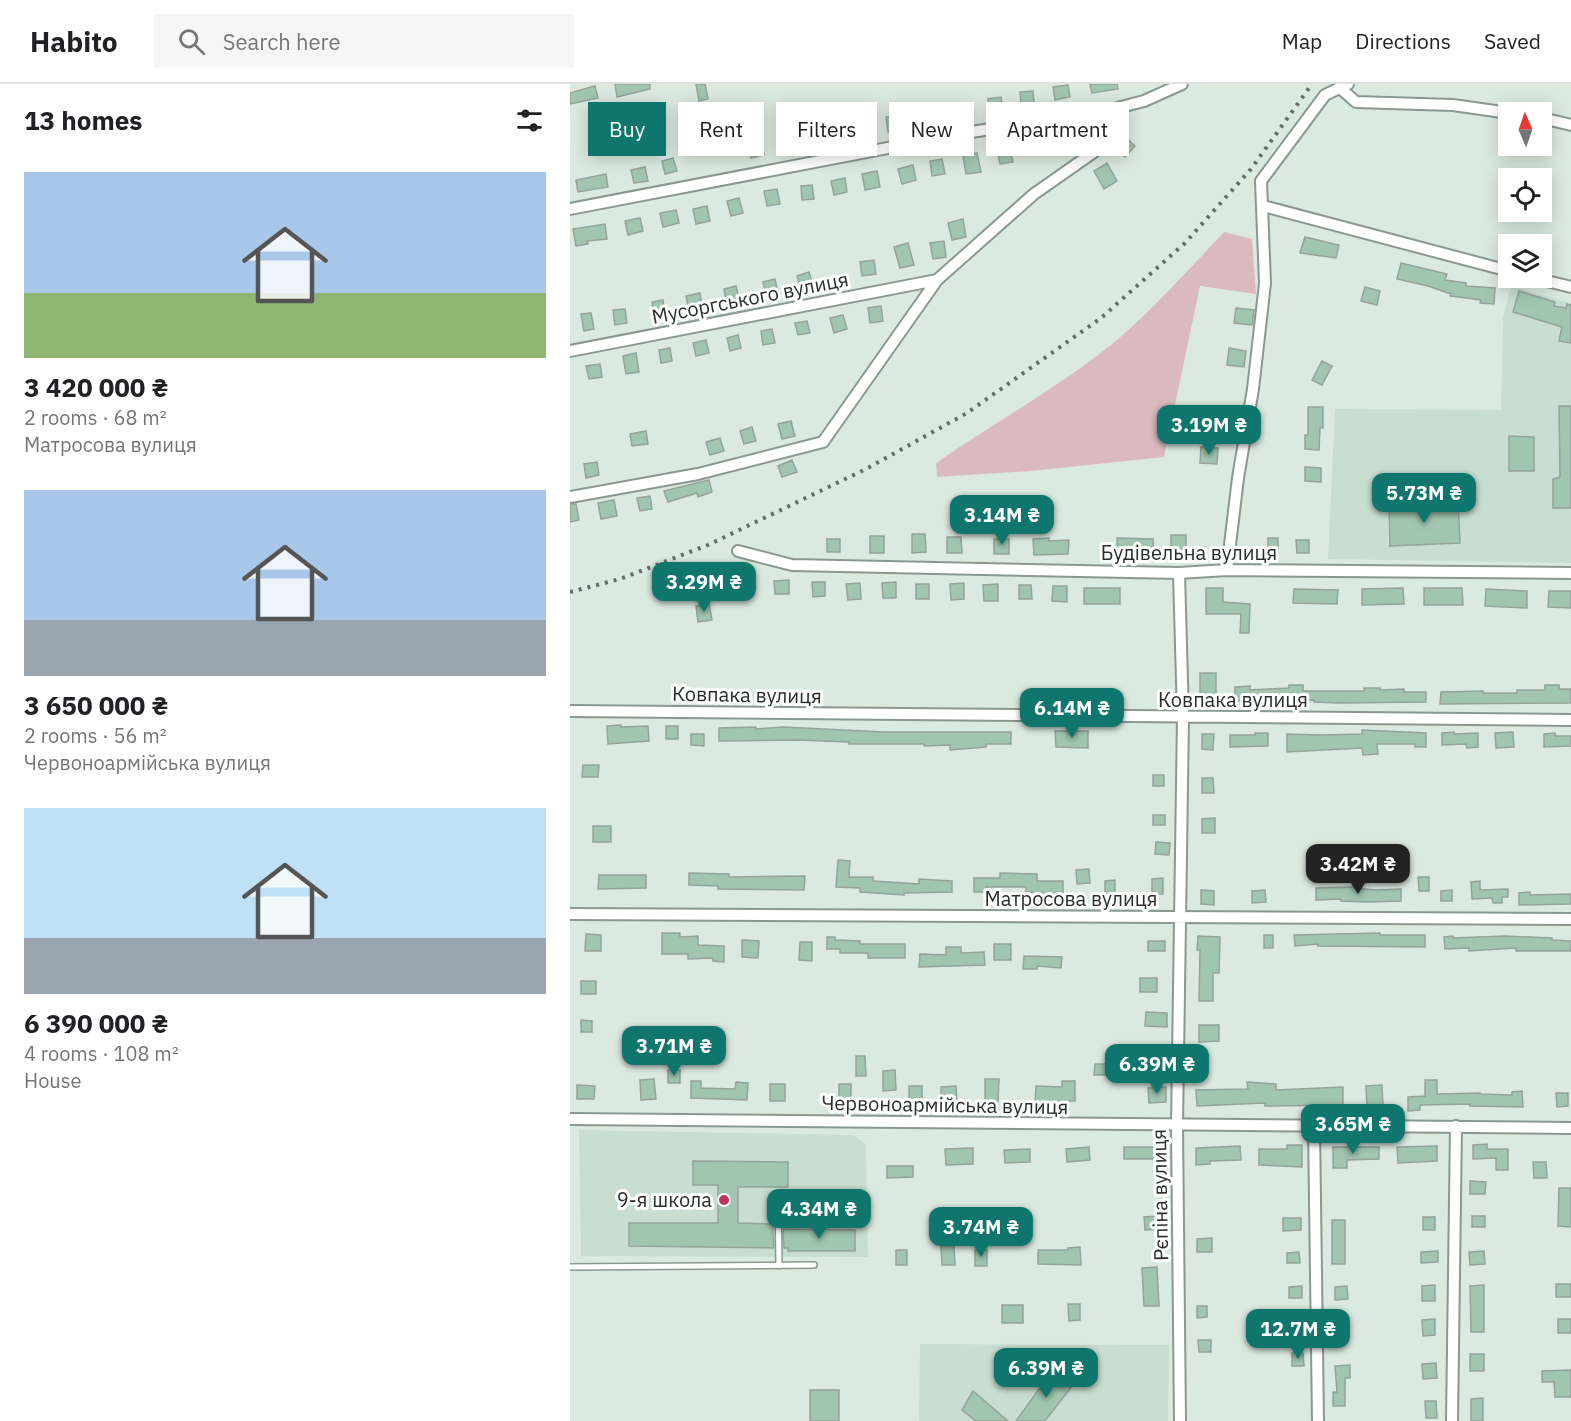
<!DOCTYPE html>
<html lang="en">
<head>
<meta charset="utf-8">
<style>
  body { margin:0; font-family:"IBM Plex Sans",sans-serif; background:#f6f6f6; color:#202124; height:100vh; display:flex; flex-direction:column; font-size:22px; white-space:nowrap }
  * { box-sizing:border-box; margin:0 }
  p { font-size:20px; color:#757577 }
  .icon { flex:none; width:33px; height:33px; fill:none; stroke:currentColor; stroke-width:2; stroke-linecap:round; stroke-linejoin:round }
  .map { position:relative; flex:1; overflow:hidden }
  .drawer { display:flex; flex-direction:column; background:#fff; width:570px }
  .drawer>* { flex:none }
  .guide { position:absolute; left:18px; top:18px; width:570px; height:54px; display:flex; gap:12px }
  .needle { width:39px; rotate:358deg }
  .buttons { position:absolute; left:928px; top:18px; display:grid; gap:12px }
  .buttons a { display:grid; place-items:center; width:54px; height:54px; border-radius:0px; background:#fff; box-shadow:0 3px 15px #0003; font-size:30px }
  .price { position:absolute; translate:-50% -51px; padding:0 14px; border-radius:12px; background:#0f766e; color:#fff; font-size:20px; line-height:39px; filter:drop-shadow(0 2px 3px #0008) }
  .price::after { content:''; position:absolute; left:50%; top:36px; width:18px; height:14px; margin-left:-9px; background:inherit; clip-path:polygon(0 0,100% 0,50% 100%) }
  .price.current { background:#222; color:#fff }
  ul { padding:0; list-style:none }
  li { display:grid; align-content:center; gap:12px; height:318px; padding:0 24px }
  li span { display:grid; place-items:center; height:186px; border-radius:0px; color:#555 }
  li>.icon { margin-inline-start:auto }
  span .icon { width:108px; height:108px; fill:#fffc; stroke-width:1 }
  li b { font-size:26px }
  h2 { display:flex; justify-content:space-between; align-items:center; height:72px; padding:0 24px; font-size:26px }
  .chip { padding:0 21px; border-radius:0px; background:#fff; box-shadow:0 3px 15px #0003; font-size:21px; line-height:54px }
  .chip.current { background:#0f766e; color:#fff }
  header { display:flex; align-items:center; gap:36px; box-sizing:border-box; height:84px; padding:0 30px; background:#fff; border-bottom:2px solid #e0e0e0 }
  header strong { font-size:28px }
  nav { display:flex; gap:33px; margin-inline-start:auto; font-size:21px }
  .search { width:420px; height:54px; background:#f6f6f6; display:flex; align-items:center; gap:15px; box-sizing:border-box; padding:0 21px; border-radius:0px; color:#757577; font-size:22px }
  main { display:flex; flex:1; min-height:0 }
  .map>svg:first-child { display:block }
</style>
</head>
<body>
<header>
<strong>Habito</strong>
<div class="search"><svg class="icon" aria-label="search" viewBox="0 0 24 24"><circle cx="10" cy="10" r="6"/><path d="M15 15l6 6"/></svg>Search here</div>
<nav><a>Map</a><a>Directions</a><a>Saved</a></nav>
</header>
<main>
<section class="drawer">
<h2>13 homes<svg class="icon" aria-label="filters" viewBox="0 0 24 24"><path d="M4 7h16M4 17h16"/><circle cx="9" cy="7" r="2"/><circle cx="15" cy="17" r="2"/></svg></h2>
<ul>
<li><span style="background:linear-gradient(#a9c7e8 65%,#8fb573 0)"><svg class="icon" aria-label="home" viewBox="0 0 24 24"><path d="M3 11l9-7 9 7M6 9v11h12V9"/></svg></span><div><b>3 420 000 ₴</b><p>2 rooms · 68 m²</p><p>Матросова вулиця</p></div></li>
<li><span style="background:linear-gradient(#a9c7e8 70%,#9aa5b1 0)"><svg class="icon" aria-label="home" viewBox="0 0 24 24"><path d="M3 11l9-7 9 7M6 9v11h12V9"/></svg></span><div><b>3 650 000 ₴</b><p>2 rooms · 56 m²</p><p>Червоноармійська вулиця</p></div></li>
<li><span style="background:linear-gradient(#bfe0f5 70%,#9aa5b1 0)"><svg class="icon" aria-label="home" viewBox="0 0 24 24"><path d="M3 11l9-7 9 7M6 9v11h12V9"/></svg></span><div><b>6 390 000 ₴</b><p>4 rooms · 108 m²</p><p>House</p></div></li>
</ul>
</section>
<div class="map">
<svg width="1001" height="1337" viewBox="0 0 1001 1337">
  <rect width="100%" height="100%" fill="#dbeae1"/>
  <path fill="#c8ded1" d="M941,202l60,17v260l-243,-4 7,-150 166,1 2,-92z
    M9,1046l274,5 13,9 2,113 -287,-1z
    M350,1260l249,1 -1,76h-249z"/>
  <path fill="#dababe" d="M654,148l28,7 4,55 -56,-8 -36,171 -133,14 -94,6 -1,-14c58,-40 120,-74 175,-118 41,-34 77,-75 113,-113z"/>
  <path fill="#a1c6b0" stroke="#95a39a" stroke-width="1.5" d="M45,0h35v5l-33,8z
    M126,0h9l3,15 -9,2z
    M520,0h27l1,5 -26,4z
    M498,1l2,12 -15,3 -2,-13z
    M25,2l3,12 -28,6v-11z
    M463,7l1,12 -13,1 -1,-12z
    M431,13l2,14 -14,1 -1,-13z
    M394,19l2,16 -12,1 -2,-16z
    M362,26l2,12 -14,2 -2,-12z
    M328,31l3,15 -13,2 -2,-15z
    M290,36l3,16 -12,2 -2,-16z
    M256,43l3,12 -13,2 -2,-11z
    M504,48l5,12 -13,5 -4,-13z
    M226,49l3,15 -15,3 -3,-14z
    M551,49l14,13 -10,11 -14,-13z
    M133,56l3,12 -9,2 -3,-12z
    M192,59l2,12 -13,3 -3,-12z
    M439,62l4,16 -13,2 -3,-15z
    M407,69l4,19 -15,2 -3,-18z
    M103,74l4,13 -12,3 -3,-13z
    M372,75l3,15 -13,2 -2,-15z
    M537,79l10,18 -13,8 -10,-18z
    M343,81l3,15 -14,4 -4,-15z
    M75,83l3,14 -14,2 -3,-13z
    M307,87l3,16 -15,3 -3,-16z
    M36,90l2,13 -30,5 -2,-12z
    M275,94l2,14 -13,3 -3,-14z
    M242,101l2,14 -12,1 -1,-14z
    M207,105l3,15 -13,2 -3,-15z
    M169,114l4,15 -12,3 -4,-15z
    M137,122l3,15 -14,3 -3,-15z
    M106,126l3,13 -16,4 -3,-14z
    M70,134l3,13 -15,4 -3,-14z
    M393,135l3,18 -14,3 -4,-17z
    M35,140l2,15 -20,2 1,3 -12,2 -3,-17z
    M735,153l34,8 -3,13 -36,-5z
    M374,157l2,16 -13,2 -3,-16z
    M338,159l6,22 -14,3 -6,-21z
    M304,176l2,14 -14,2 -2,-14z
    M831,179l46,11 -2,6 21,3v3l29,2 -1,16 -14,-1 1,-3 -31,-4 1,-2 -23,-8 -31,-7z
    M239,188l4,13 -12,4 -4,-13z
    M205,195l3,13 -12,3 -3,-13z
    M166,202l3,12 -13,3 -2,-12z
    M795,203l15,4 -3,14 -16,-4z
    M949,207l36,11 -1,4 12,2 1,-4 4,1v38l-12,-2 3,-14 -49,-15z
    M130,209l2,14 -13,3 -3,-14z
    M93,216l2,14 -11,1 -2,-13z
    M311,222l2,15 -13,2 -2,-15z
    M666,224l18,2 -2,15 -18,-2z
    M55,225l2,14 -12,2 -2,-15z
    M21,229l3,16 -10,2 -3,-17z
    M273,231l4,14 -13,4 -4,-15z
    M237,237l3,12 -12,2 -3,-12z
    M202,245l3,14 -12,2 -2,-14z
    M168,251l3,13 -11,3 -3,-13z
    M136,256l3,13 -13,3 -3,-13z
    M100,264l2,13 -11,2 -2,-13z
    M659,264l17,3 -2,16 -17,-2z
    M66,269l3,19 -13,2 -3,-18z
    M752,277l10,5 -10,19 -10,-5z
    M30,280l2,13 -13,2 -3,-13z
    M989,322h12v102h-18v-29l7,-2z
    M738,323h15v21h-3l-1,22 -14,-1v-14h3z
    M643,328l16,2 -2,14 -17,-3z
    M221,337l4,15 -13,3 -4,-15z
    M182,343l4,14 -12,3 -4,-13z
    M76,347l2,13 -16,2 -2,-12z
    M939,352l25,1v34h-25z
    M150,354l4,13 -14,4 -4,-13z
    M631,363l17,1 -1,16 -17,-1z
    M222,376l5,12 -15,5 -4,-11z
    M27,378l2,13 -13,3 -2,-14z
    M735,383l16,1v14l-16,-1z
    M139,396l3,12 -14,5 -1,-4 -29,9 -4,-11z
    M80,412l2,13 -12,2 -3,-13z
    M44,416l3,16 -16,3 -3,-16z
    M888,417l2,42 -70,3 -1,-42z
    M0,420h6l3,16 -9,2z
    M342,450h13l1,18 -14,1z
    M601,451h15v19l-15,1z
    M300,452h14v17h-14z
    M377,453h14l1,16h-15z
    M479,454v3l20,-1 -1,14 -34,1 -1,-16z
    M547,454l36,1 1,15 -37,2z
    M698,454h10v16h-10z
    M257,455h13v13h-13z
    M424,455h15v15h-15z
    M726,456h13v13h-12z
    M219,496v14h-14l-1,-13z
    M242,498h13v14l-12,1z
    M326,498v16h-13l-1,-15z
    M178,499l1,13 -10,1 -1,-13z
    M290,499l1,16 -13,1 -2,-16z
    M394,499v16l-13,1 -1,-16z
    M346,500h13v15h-13z
    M428,500v17h-14l-1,-16z
    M449,501h12l1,14h-13z
    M483,502h14v16l-15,-1z
    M514,504h36v16h-36z
    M636,504h17v14l27,2 -1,29h-9l1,-19h-35z
    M833,504l1,16 -42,1v-16z
    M854,504h38l1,17h-39z
    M724,505l44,1 -1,14 -44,-1z
    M916,505l41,2v17l-42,-2z
    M979,507h22v17l-23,-1z
    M139,520l3,16 -14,2 -2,-16z
    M630,589h16v27h-16z
    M719,601h14v6h61v-3h16v2l24,-1v3h22v10l-87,1 -25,-1v-2l-79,1v-14l15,-1v4l39,-2z
    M975,601h14v4h12v14l-131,1 1,-12 42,-1v2h34v-3h28z
    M51,641v2l27,-1 1,15 -41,3 -1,-18z
    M96,642h12v13h-12z
    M186,643v2l27,-2 101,5h127v12h-25v3l-36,3v-5l-26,1v-2h-75v-2l-52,-2 -78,1v-13z
    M792,646l64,3v14h-11v-3h-38l1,10 -15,1 -1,-7 -75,4v-18l34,1 41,-1z
    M485,647h33v17l-32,-1z
    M884,648v2l24,-1v14l-11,1 -1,-4 -24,1v-12z
    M943,648l1,15 -18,1 -1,-15z
    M685,649h13v13l-38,1v-12h25z
    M985,649v3h16v10l-27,1v-13z
    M121,650h13v12l-13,-1z
    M632,650h12l-1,16 -11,-1z
    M13,681h16l-1,12h-16z
    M583,691h11v11h-11z
    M632,694h11l1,15h-12z
    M583,731h12v10h-12z
    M645,734v15h-13v-14z
    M23,742h18v16h-18z
    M586,758l14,1 -1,12 -14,-1z
    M268,776l12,1 -1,16h24v4l46,3v-5l33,2v11l-48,1v2l-44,-3v-4l-24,-1z
    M519,785l1,14 -13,1 -1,-14z
    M119,789l40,1v3l76,-1 -1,14 -86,-1v-3l-29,-1z
    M430,789l37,1v7h26v13l-37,-2v-5h-40l1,5h-13v-14h26z
    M29,791h47v13l-48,1z
    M848,793h11v14h-10z
    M593,794v16h-11v-15z
    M545,796v13l-10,1v-13z
    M910,797v9l28,-1v8h-6v6h-9l-1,-5 -20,1 -1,-17z
    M784,803v1l22,2 25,-1v12l-34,1 -26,-1v-2l-25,1v-12z
    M631,806l13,1v14l-13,-1z
    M695,806l1,12 -14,1v-12z
    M882,806v11h-11v-10z
    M960,808v3l41,-1v10l-52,1v-12z
    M92,849h18v4l18,-1v9l26,1v16l-11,-1v-3l-25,1v-5h-26z
    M810,849v2h45v12l-107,-1v-2l-23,2 -1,-11z
    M16,850l15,1v16h-16z
    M694,851h9v13h-9z
    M628,852l22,1 -1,36h-6v28h-14l1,-51h-3z
    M883,852v2l52,-2 47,2v2l19,1v10h-55v-3l-47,3v-3l-24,1 -1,-12z
    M257,853h8v3l25,1v3h45v14h-37v-5h-28v-4h-13z
    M172,856l17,1 -1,17 -16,-1z
    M578,857h17v10h-17z
    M230,858h12v19l-13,-1z
    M424,860h17v16h-17z
    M376,863h15v6l23,-1 1,13 -66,2 1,-13 26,1z
    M454,872l38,1 -1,11 -24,-2v3h-14z
    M570,894h17v14h-17z
    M11,897h15v13h-15z
    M576,928l21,1v14l-22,-1z
    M11,936l11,1v11h-11z
    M629,941h20v16l-20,1z
    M587,966l1,15 -17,1 -1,-15z
    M286,972h9l1,20h-10z
    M525,980h11v11h-12z
    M98,986h12v13h-12z
    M325,986l1,20 -13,1v-20z
    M84,995l2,20 -15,1 -1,-20z
    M415,995h14l-1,23 -13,-1z
    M855,996h12v14l43,-1v1l32,1v-3l10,-1 1,16 -53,-1v-2l-50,1v5l-12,1v-14l17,-1z
    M121,997h10v7l34,1 1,-7 12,1 -1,17 -56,-2z
    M492,997h13v20l-40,1 1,-16 26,1z
    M677,998l29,2v6l67,-3v18l-78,1v-3l-68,3 -1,-16 52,-1z
    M200,1000h15v17h-15z
    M269,1000h12v19h-12z
    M7,1001l18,1 -1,13h-17z
    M812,1001l1,22h-16l-1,-21z
    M339,1002h13v14h-13z
    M386,1002l1,16h-16v-15z
    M596,1003v15l-17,1 -1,-15z
    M986,1009h12v13l-11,1z
    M917,1060v5h21v21h-12v-12l-23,1v-14z
    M717,1061h15v22l-43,-2v-16h28z
    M670,1062l1,14 -31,1v3l-14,1v-17z
    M867,1062v15l-39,2 -1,-16z
    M519,1063l1,13 -23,2 -1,-13z
    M554,1063h30v12h-30z
    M763,1063h46v12l-32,1v8h-14z
    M403,1064v16l-27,1 -1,-16z
    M460,1065v13l-25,1 -1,-13z
    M123,1077l95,1v25h-50v36l34,1 2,24 -145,-2v-23h89v-38h-25z
    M963,1078h13l1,16h-13z
    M317,1082h26v11l-26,1z
    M900,1097l16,1 -1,12h-15z
    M989,1104h12v39l-13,-1z
    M589,1132v13l-14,1 -1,-13z
    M902,1132h13v11h-13z
    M853,1133h12v13h-12z
    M713,1134h18v12l-18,1z
    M762,1136h13v44h-13z
    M213,1145l72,1v21h-67v-3h-4z
    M642,1154v14h-15v-13z
    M371,1162h13l1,19h-13z
    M510,1163l1,18 -43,-1v-14h30v-2z
    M326,1166h11v15h-11z
    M405,1166h12v16h-12z
    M868,1167v11l-17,1v-11z
    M914,1167l1,13 -15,1 -1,-13z
    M729,1168l1,11h-13v-10z
    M587,1183l2,39h-15l-2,-38z
    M986,1200h15v13h-15z
    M865,1201v16h-13v-15z
    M914,1201v47h-13l-1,-46z
    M732,1202v12h-13v-11z
    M777,1202l1,13 -13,1v-13z
    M498,1220h12v16l-11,1z
    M432,1221h21v18h-21z
    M627,1222h10v11l-10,1z
    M865,1235v16l-12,1 -1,-16z
    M988,1235h13v14h-13z
    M720,1236h13v12l-12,1z
    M764,1236h13v12h-13z
    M628,1256h13v12h-12z
    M722,1269h11l1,13h-12z
    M900,1270h14v17h-14z
    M866,1279l1,15 -14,1 -1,-15z
    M780,1281v13h-5v28h-12v-14h4l-2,-26z
    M1001,1286v27h-16l-1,-15h-12v-11z
    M482,1287l21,14 -28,36h-29z
    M240,1306h29v31h-29z
    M403,1307l35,30h-32l-14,-11z
    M913,1314v23h-12v-22z
    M855,1317h11l1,17h-11z"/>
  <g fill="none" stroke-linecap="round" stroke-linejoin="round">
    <g stroke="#8a9890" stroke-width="8">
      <path id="lane" d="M208,1111l1,71
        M0,1183l244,-2"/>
    </g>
    <g stroke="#8a9890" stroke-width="14">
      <path id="street" d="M770,4l16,14 97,3 56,8
        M972,34l29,7
        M693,122l246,65
        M0,125l401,-77 131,-20 42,-11 38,-17
        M964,194l37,9
        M0,267l367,-71
        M0,413l128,-23 125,-32 114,-162 97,-86 60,-42 8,-40
        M168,467l54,14 387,8 48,-3 344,3
        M657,486l11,-92 15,-89 12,-106 -4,-102 64,-86 23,-11
        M609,489l4,144 -6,409 3,295
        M0,627l1001,9
        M0,830l1001,5
        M0,1035l1001,9
        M744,1042l4,295
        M882,1337l4,-295"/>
    </g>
    <use href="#lane" stroke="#fff" stroke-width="5"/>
    <use href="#street" stroke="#fff" stroke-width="10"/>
    <path stroke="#636c67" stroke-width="4" stroke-dasharray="3 6" stroke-linecap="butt" d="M0,508l50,-13 88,-34 158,-76 101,-56 134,-95 84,-75 66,-74 61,-85"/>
  </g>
  <circle fill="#c3345d" stroke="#fff" stroke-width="2" cx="154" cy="1116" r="6"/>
  <g text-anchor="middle" stroke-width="6" stroke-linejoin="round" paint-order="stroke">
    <g font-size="20" fill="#282e2a" stroke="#fff">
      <text transform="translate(180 214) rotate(-11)" y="7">Мусоргського вулиця</text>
      <text x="619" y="476">Будівельна вулиця</text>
      <text transform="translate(177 611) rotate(1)" y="7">Ковпака вулиця</text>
      <text x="663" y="623">Ковпака вулиця</text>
      <text x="501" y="822">Матросова вулиця</text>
      <text transform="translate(375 1021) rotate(1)" y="7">Червоноармійська вулиця</text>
      <text transform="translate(590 1111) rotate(-91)" y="7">Рєпіна вулиця</text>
    </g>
    <g font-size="20" fill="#282e2a" stroke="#fff" text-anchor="end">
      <text x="142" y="1123">9-я школа</text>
    </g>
  </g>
</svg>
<div class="buttons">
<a><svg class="needle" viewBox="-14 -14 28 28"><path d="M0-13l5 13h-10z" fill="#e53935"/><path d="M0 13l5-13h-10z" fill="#757577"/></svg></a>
<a><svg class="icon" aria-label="locate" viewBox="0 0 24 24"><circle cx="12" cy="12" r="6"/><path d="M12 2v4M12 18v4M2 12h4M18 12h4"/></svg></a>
<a><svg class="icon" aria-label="layers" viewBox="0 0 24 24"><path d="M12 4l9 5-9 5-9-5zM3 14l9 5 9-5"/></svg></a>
</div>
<b class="price" style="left:639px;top:372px">3.19M ₴</b>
<b class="price" style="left:854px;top:440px">5.73M ₴</b>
<b class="price" style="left:432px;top:462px">3.14M ₴</b>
<b class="price" style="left:134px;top:529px">3.29M ₴</b>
<b class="price" style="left:502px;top:655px">6.14M ₴</b>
<b class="price current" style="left:788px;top:811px">3.42M ₴</b>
<b class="price" style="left:104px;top:993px">3.71M ₴</b>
<b class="price" style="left:587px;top:1011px">6.39M ₴</b>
<b class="price" style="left:783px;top:1071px">3.65M ₴</b>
<b class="price" style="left:249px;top:1156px">4.34M ₴</b>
<b class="price" style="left:411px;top:1174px">3.74M ₴</b>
<b class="price" style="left:728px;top:1276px">12.7M ₴</b>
<b class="price" style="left:476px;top:1315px">6.39M ₴</b>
<div class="guide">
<a class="chip current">Buy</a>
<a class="chip">Rent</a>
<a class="chip">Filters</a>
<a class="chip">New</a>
<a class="chip">Apartment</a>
</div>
</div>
</main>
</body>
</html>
